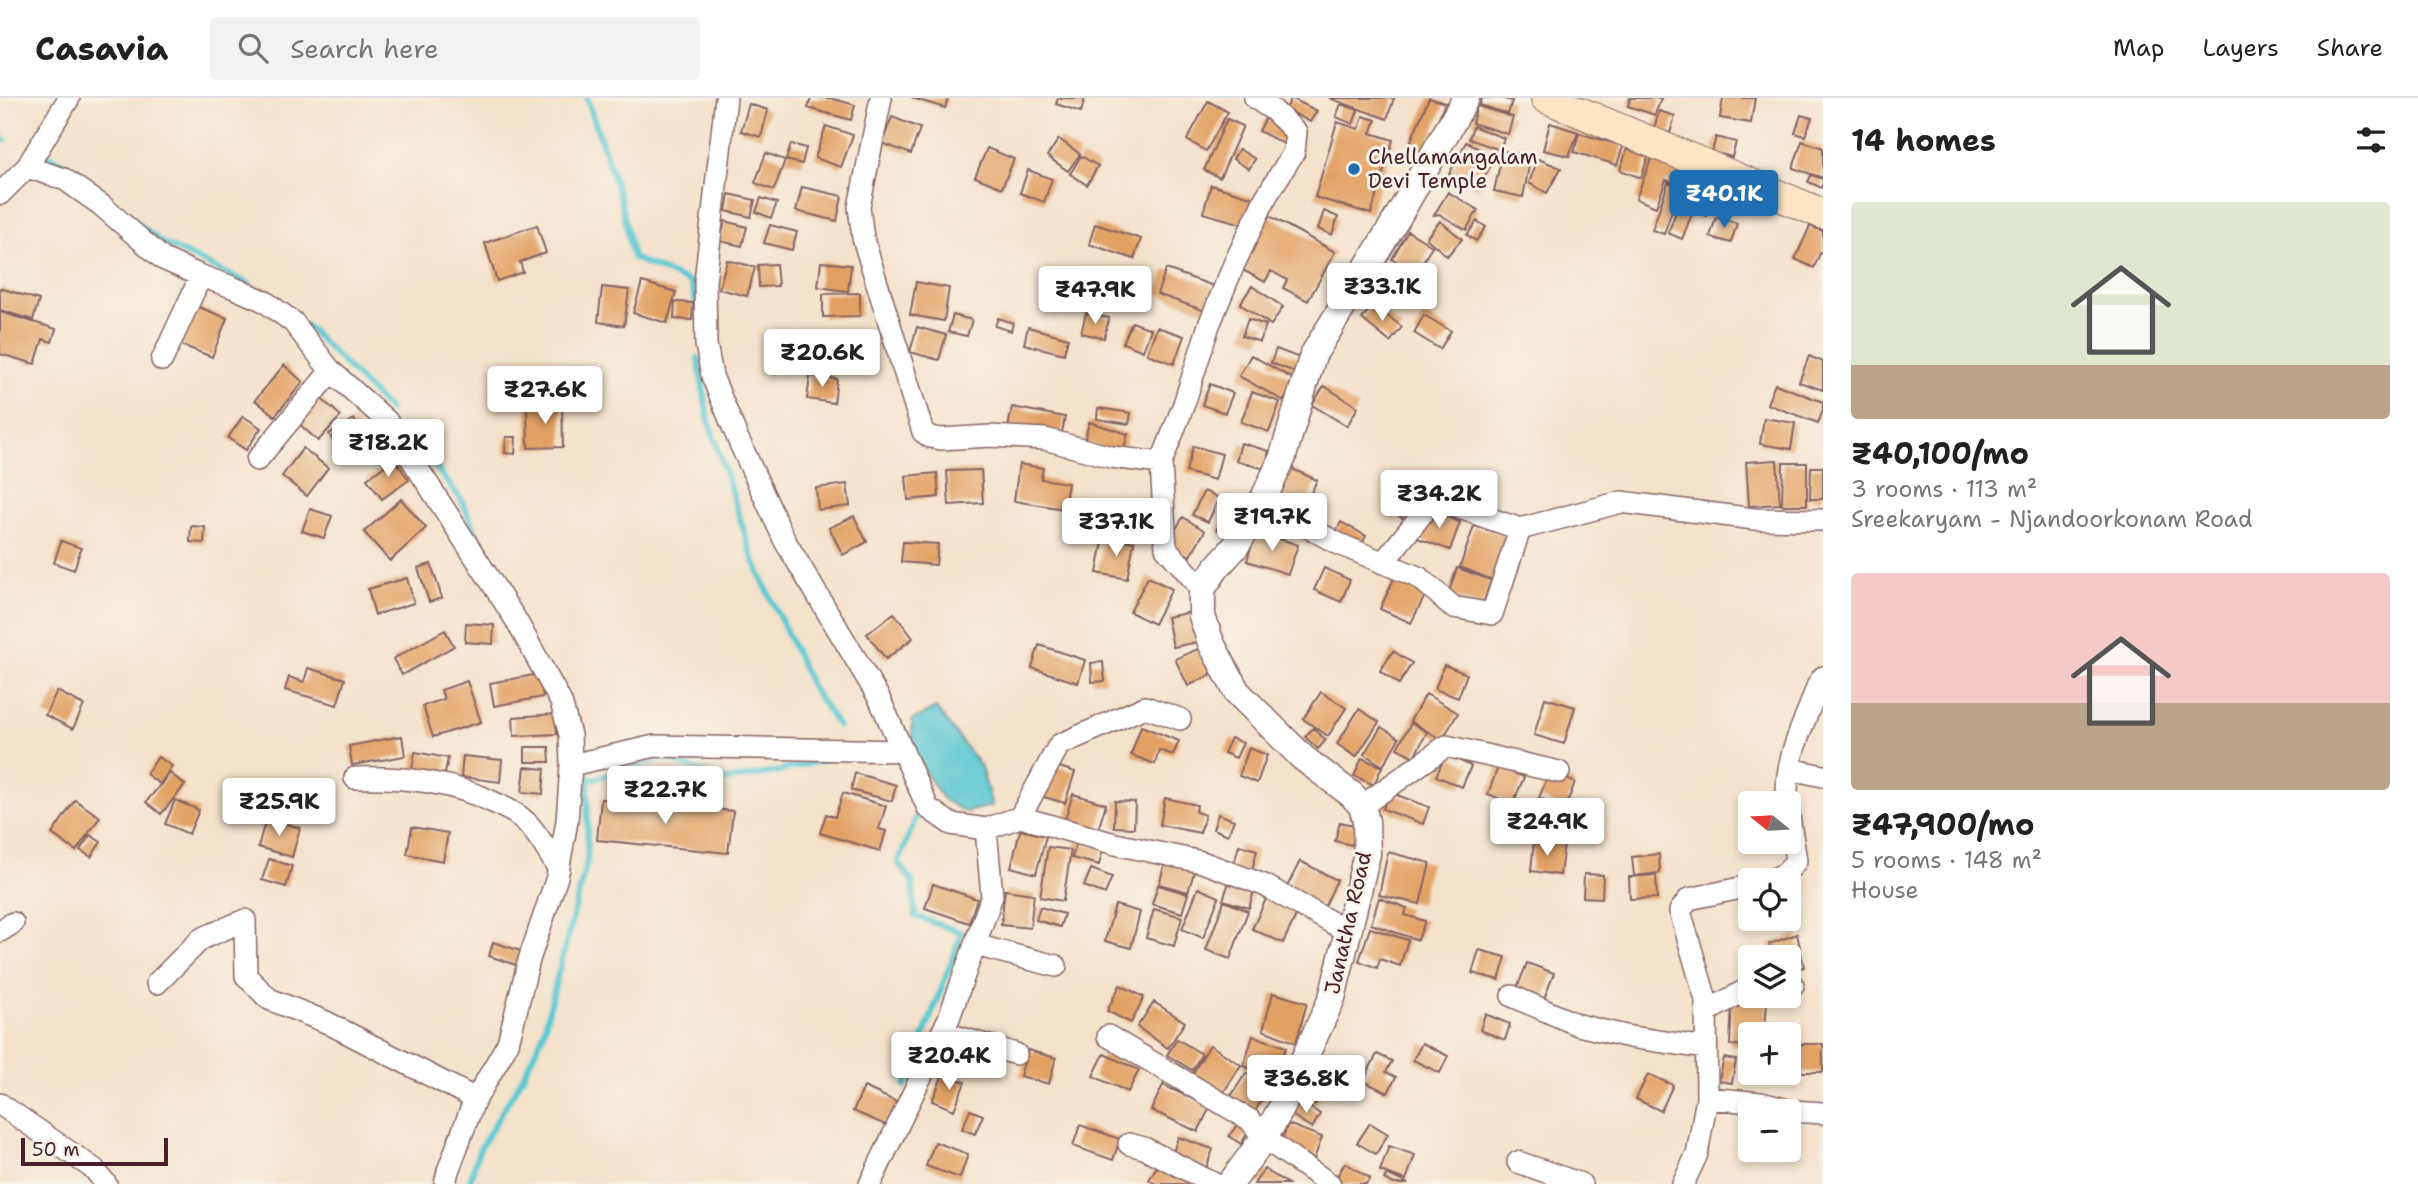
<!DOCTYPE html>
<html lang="en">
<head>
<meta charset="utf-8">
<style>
  body { margin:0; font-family:"Shantell Sans",sans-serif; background:#f2f2f2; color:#222; height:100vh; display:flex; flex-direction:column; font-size:26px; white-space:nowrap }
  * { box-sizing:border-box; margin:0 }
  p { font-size:23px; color:#767676 }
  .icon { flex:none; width:38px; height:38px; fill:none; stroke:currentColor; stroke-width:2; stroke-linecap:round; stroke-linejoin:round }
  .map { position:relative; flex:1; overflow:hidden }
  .side { display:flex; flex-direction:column; background:#fff; width:595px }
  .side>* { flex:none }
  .needle { width:46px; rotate:288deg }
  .controls { position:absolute; left:1738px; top:693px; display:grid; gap:14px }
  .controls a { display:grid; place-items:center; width:63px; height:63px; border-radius:7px; background:#fff; box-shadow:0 4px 10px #0003; font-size:35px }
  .scale { position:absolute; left:21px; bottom:18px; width:147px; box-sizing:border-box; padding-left:7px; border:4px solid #4a1f2b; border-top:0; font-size:19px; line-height:24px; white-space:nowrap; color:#4a1f2b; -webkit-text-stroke:5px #f7f3e8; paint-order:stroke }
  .price { position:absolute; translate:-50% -60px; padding:0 16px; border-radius:7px; background:#fff; color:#222; font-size:23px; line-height:46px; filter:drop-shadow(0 2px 4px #0008) }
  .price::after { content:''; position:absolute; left:50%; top:42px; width:21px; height:16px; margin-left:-10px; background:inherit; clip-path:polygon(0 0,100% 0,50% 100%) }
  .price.active { background:#1f6fb2; color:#fff }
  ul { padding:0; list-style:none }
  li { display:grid; align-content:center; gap:14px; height:371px; padding:0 28px }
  li span { display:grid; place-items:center; height:217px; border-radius:7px; color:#555 }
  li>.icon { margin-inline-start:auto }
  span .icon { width:126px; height:126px; fill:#fffc; stroke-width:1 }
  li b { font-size:30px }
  h2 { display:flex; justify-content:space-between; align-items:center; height:84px; padding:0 28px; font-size:30px }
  header { display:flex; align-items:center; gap:42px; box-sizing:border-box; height:98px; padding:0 35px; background:#fff; border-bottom:2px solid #e0e0e0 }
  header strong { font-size:33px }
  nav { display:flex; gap:38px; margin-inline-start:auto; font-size:24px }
  .search { width:490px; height:63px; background:#f2f2f2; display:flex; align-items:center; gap:18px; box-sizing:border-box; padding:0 24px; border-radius:7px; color:#767676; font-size:26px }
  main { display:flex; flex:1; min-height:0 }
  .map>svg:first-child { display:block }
</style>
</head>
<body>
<header>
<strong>Casavia</strong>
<div class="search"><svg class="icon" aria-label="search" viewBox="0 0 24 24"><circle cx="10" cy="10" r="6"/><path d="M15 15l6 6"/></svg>Search here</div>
<nav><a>Map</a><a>Layers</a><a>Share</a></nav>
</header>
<main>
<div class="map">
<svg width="1823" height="1086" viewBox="0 0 1823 1086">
  <rect width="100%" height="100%" fill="#f7f3e8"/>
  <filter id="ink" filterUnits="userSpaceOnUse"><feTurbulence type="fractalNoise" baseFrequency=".0143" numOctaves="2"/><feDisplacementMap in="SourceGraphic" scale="14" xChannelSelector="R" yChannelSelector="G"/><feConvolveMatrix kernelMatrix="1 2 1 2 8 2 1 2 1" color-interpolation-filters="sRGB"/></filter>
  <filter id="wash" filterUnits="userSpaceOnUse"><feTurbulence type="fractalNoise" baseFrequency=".00686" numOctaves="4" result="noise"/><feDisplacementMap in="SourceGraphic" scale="28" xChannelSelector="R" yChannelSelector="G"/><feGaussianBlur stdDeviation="1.57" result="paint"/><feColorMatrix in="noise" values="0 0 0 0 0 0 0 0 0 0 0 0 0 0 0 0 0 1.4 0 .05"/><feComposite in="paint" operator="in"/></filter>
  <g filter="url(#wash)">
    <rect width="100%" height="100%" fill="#f4e2ca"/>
    <path fill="#5ac7d1" stroke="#52737e" stroke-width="2" d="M936,610l45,59 11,39 -27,6 -22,-13 -23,-35 -8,-23v-21z"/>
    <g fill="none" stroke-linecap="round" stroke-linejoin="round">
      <path stroke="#5ac7d1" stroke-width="6" d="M587,0l33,100 13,60 58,25 5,19
        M0,40l5,2
        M41,54c23,9 44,27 63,43
        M131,119l30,25 88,42
        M306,227l83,85
        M698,260l10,60 45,141 58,127 27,40
        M402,328l59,73 26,58
        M589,682l75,-22 63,22 48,-8 56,-14
        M905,988l57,-153 -47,-17 -2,-33 -15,-20 20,-50
        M469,1086l10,-34 42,-70 21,-43 45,-176 1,-85
        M856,1086l15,-25"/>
    </g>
    <g id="blocks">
      <path fill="#e2a164" d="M811,0h19l25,7 -4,15 -43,-12z
        M912,0h36l-3,10z
        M1058,0h27l-4,14 -25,-8z
        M1291,0l26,13 -7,11 -24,-13z
        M1329,0h65l-7,21z
        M1429,0l16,5 -25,60 -16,-6z
        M1482,0h19l11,3 -4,13 -28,-9z
        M1630,0h31l-6,17 -27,-9z
        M1723,0h32l-4,25 -31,-5z
        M1208,3l20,11 -22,39 -19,-11z
        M749,6l19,6 -7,27 -20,-6z
        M1341,6l17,6 -5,14 -17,-7z
        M1477,8l36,11 -5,17 -36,-11z
        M1659,13l16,5 -5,17 -16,-4z
        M1801,17l11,3 -7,18 -10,-3z
        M1363,18l13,4 -5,13 22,7 -22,74 -56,-17 22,-75 22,7z
        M892,19l28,11 -9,26 -29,-11z
        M1227,21l16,7 -23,52 -16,-8z
        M1265,21l25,14 -6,11 -25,-13z
        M1550,25l28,9 -9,24 -26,-6z
        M826,28l27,9 -12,32 -26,-9z
        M1473,28l31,12 -4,12 -31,-11z
        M1579,35l44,13 -6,19 -43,-13z
        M1716,39l20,5 -4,15 -20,-5z
        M1059,41l21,15 -12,17 -21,-15z
        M1802,43l21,7v30l-30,-10z
        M1466,44l29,15 -17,32 -29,-15z
        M791,46l15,4 -4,16 -16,-4z
        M987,50l27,11 -12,29 -27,-11z
        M1239,51l16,10 -6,10 -16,-10z
        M1627,51l21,8 -7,21 -21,-8z
        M1503,53l28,5 -8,41 -29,-6z
        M766,55l19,7 -11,30 -19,-7z
        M1653,56l73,28 -6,18 -54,-20 -10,27 -20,-8z
        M1081,58l17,10 -11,19 -17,-11z
        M1538,61l23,9 -14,25 -18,-10z
        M1028,72l24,9 -8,23 -24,-9z
        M1811,77l12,4 -1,9 -14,-6z
        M1668,85l12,4 -16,47 -12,-4z
        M1211,87l43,13 -8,27 -43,-12z
        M802,89l40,9 -5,25 -41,-10z
        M1684,93l28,11 -5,14 -14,-5 -11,28 -14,-6z
        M1448,94l30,18 -12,20 -27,-16 -5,1z
        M729,96l26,6 -4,17 -25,-6z
        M761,100l16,5 -6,15 -15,-6z
        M1324,113l14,6 -6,18 -14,-6z
        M1268,117l67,37 -27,49 -25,-13 4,-8 -16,-9 -6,11 -26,-14z
        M1716,119l21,6 -6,20 -21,-6z
        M725,123l22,6 -5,19 -22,-5z
        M1440,123l22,18 -15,17 -21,-18z
        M1477,123l9,6 -10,14 -9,-6z
        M1095,126l46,15 -7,20 -45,-15z
        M537,127l9,28 -26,9 3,10 -26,9 -12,-38z
        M770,127l27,7 -5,18 -28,-7z
        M1810,128l13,5v23l-3,-1 -6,15 -19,-9z
        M1408,133l24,15 -15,27 -25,-14z
        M727,162l28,7 -8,29 -28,-7z
        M821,164l30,3 -3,26 -30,-4z
        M776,166l2,22 -19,1 -1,-22z
        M1166,171l51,18 -9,25 -51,-18z
        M642,184l34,10 -9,31 -34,-10z
        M916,184l33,6 -5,33 -34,-6z
        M1252,188l31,21 -12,18 -31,-21z
        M602,189l27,3 -5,36 -26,-4z
        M0,190l39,12 -6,20 -33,-10z
        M860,195v23l-37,1v-23z
        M675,204l18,1 -1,17 -18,-1z
        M1373,206l29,23 -12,15 -28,-23z
        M196,208l31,12 -15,39 -31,-12z
        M0,214l56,17 -4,13 -9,-3 -8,25 -35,-10z
        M1086,215l23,5 -5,20 -23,-5z
        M953,217l19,5 -5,16 -19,-4z
        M1424,217l27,16 -11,18 -26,-16z
        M998,220l15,5 -2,8 -16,-5z
        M1248,221l18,6 -6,17 -18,-6z
        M1132,224l19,7 -8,22 -20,-8z
        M917,229l29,8 -7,25 -29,-8z
        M1028,229l40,11 -4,16 -40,-10z
        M1157,229l27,9 -10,28 -27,-10z
        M1276,251l24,9 -5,14 -24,-9z
        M1251,257l44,25 -11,21 -45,-25z
        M1809,258l14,6v28l-24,-8z
        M284,267l19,17 -28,34 -20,-16z
        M810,278l27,3 -3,24 -27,-4z
        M1210,286l23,9 -8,20 -23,-8z
        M1775,286l48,18v8l-5,13 -51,-19z
        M1324,288l34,21 -11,19 -35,-21z
        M591,290v18h-24v-17z
        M1252,294l28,10 -11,30 -28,-10z
        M317,297l24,21 -23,25 -23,-21z
        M562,306l1,43 -35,1 -1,-43z
        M1012,309l53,10 -4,21 -53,-10z
        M1098,310l33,5 -2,11 -32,-5z
        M243,318l18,12 -15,22 -18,-12z
        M1764,320l31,5 -4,26 -31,-5z
        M354,321l16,27 -26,15 -15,-27z
        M1089,324l39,12 -6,20 -38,-12z
        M506,339h10l-1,17 -10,-1z
        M1241,345l28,8 -4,18 -29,-8z
        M1193,348l29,8 -7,26 -29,-8z
        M303,350l25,20 -21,28 -25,-20z
        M394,361l15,21 -27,19 -15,-20z
        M1777,362l3,44 -31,2 -3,-44z
        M1783,365h24v42h-25z
        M1019,366l24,4 -2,11 27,4 -4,26 -50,-8z
        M1811,369h12v32h-13z
        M1290,370l27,12 -13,29 -27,-12z
        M981,372l2,33 -34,2 -2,-34z
        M937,375l2,24 -31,3 -2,-24z
        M1403,380l21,20 -18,23 -23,-18z
        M847,386l3,22 -32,4 -2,-22z
        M1204,393l15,7 -11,24 -16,-7z
        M401,401l25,29 -36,33 -26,-29z
        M1234,407l10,8 -17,24 -10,-8z
        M310,411l22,7 -8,22 -22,-7z
        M1427,412l33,12 -10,28 -33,-12z
        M854,418l13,26 -24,13 -14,-27z
        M1183,419l22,14 -15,25 -22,-13z
        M1341,424l25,14 -6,11 -25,-14z
        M191,428l14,1 -1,16 -14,-1z
        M1474,428l39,11 -15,45 -38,-15z
        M1256,433l42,14 -10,29 -41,-13z
        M1104,438l30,6 -7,37 -30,-6z
        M61,443l20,7 -7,22 -20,-7z
        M903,444l35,2 -2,21 -35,-3z
        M431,466l11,34 -13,4 -11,-34z
        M1324,470l26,12 -9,22 -27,-12z
        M1457,470l34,12 -9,27 -34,-12z
        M1148,479l24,12 -18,35 -24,-12z
        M407,480l7,25 -39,12 -7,-26z
        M1394,480l33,14 -16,31 -31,-14z
        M1197,513l6,30 -30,6 -6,-30z
        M894,515l19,25 -27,21 -19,-25z
        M466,525l28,2 -1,19 -28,-2z
        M445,532l9,16 -52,29 -9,-16z
        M1039,547l46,15 -7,23 -46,-15z
        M1200,550l12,26 -24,12 -13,-27z
        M1393,553l19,12 -13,21 -19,-13z
        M1103,564l2,19 -13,1 -1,-19z
        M1444,567l23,9 -9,24 -23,-9z
        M308,570l37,11 -8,26 -52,-15 4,-13 15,5z
        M539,576l4,23 -49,9 -4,-23z
        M467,583l14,41 -48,15 -10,-31 21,-7 -3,-9z
        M57,593l27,14 -11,24 -28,-14z
        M1321,594l25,16 -18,28 -25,-17z
        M1426,596l32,19 -16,27 -32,-19z
        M1545,600l30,9 -11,37 -30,-9z
        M1359,611l20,13 -23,35 -19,-13z
        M556,616l1,20 -43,2 -1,-19z
        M1411,625l16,9 -13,25 -17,-9z
        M1141,628l38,15 -6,14 -14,-5 -4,14 -24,-9z
        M1381,629l18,11 -16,28 -19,-12z
        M1313,630l13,12 -8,9 -13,-12z
        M402,638l3,20 -53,9 -3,-19z
        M1231,640l12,5 -7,15 -12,-5z
        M525,649h24l1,15h-25z
        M1249,650l18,7 -10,28 -18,-7z
        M415,654l33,6 -3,16 -33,-5z
        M1446,656l25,12 -9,21 -26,-11z
        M463,658l39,4 -2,22 -39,-5z
        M158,659l14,9 -12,18 -14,-10z
        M1362,660l20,9 -8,18 -20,-9z
        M1053,667l22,7 -10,31 -21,-6z
        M525,669l20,2 -2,25 -21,-2z
        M1498,669l26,10 -11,27 -25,-10z
        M170,675l15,12 -24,29 -15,-12z
        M855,675l41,12 -4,16 -41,-11z
        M1549,675l26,9 -10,26 -26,-10z
        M1389,694l40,15 -6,17 -40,-15z
        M843,695l43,13 -7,23 7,2 -6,20 -60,-18 6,-19 9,3z
        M1073,696l33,10 -9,29 -33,-10z
        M1165,700l32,7 -1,7 9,3 -5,18 -40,-8z
        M601,701l132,12 -5,42 -131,-13z
        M75,702l25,17 -24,34 -24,-17z
        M175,702l24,10 -10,24 -24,-10z
        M1115,703l20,1 -1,26 -20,-1z
        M1540,709l26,2 -2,32 -27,-3z
        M1218,716l16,6 -6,15 -15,-6z
        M266,720l34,10 -8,29 -34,-10z
        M1340,724l17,4 -5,19 -17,-4z
        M412,729l36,6 -5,28 -36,-7z
        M1020,732l26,6 -10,38 -25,-7z
        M90,737l11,7 -10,15 -11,-7z
        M1077,743l26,8 -4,16 -27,-7z
        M1534,743l30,3 -4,31 -29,-4z
        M1239,747l18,5 -6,24 -18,-6z
        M1048,749l23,3 -8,51 -23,-4z
        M1388,754l42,11 -10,41 -41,-9z
        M1659,756l1,19 -26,3 -2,-19z
        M269,761l23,7 -6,21 -24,-7z
        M1166,762l29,9 -7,23 -29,-8z
        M1300,763l37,19 -13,28 -38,-19z
        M1091,771l21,8 -7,17 -21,-8z
        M1584,776l19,1 -1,23 -19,-1z
        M1656,777l1,23 -27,1 -1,-22z
        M1231,778l25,8 -7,24 -26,-8z
        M933,786l44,15 -8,24 -44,-15z
        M1158,787l30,9 -6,19 -30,-9z
        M1198,790l21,9 -16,41 -21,-9z
        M1005,792l29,4 -4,34 -29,-3z
        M1267,799l31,14 -15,32 -31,-14z
        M1379,800l28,10 -2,7 20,6 -7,19 -47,-16z
        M1224,803l24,10 -18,48 -24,-9z
        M1115,807l25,7 -9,36 -26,-7z
        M1040,809l24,7 -4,13 -24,-7z
        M1154,811l28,8 -8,29 -28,-8z
        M1370,830l38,12 -8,26 -20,-7 -3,9 -18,-7z
        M1797,836l7,33 -16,4v-14h-15l-4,-13z
        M493,844l37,12 -5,14 -36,-12z
        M1479,852l27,7 -7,23 -27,-7z
        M1527,865l27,10 -10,26 -27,-11z
        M1120,887l24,12 -13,26 -24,-12z
        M1273,895l34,10 -11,40 -33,-13z
        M1732,901l35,1 -2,34h-15v12l-20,-1z
        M1154,904l31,20 -17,26 -31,-21z
        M1485,916l25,10 -5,16 -25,-10z
        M1253,938l33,11 -10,30 -33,-11z
        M1177,941l25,15 -10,16 -25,-15z
        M1422,945l26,13 -8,17 -27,-13z
        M1797,946h26v28h-26z
        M1210,947l31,20 -19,30 -31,-19z
        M1028,952l28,8 -7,26 -29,-8z
        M1104,956l35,16 -11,22 -35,-16z
        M1377,956l15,7 -6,11 10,5 -8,16 -25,-12z
        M1724,960l12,2 -4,23 -13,-2z
        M1246,975l24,15 -19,29 -24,-15z
        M943,976l22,8 -11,28 -22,-9z
        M1648,976l25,11 -12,26 -25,-12z
        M1316,983l11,9 -12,14 -11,-9z
        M1163,987l47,22 -12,25 -47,-22z
        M864,989l35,16 -11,23 -35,-15z
        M1301,1003l19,13 -8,14 -20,-13z
        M970,1012l13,5 -8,19 -13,-5z
        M1370,1025l18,11 -12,20 -19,-11z
        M1288,1026l34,13 -8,22 -34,-14z
        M1080,1027l40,14 -7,21 -40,-14z
        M1237,1027l11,7 -7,12 -12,-8z
        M1178,1039l35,12 -8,22 -34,-12z
        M935,1044l33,12 -8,24 -34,-12z
        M1389,1048l26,9 -9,25 -26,-9z
        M1161,1061l47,25h-52l-7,-4z
        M1345,1065l25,15 -4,6h-25l-6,-4z
        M1264,1071l24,15h-34z
        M1387,1076l21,10h-14l-10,-5z"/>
    </g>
  </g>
  <g filter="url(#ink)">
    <use href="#blocks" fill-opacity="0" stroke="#866363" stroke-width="2"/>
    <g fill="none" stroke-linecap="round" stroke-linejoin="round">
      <g stroke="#866363" stroke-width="24">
        <path id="minor" d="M726,0l-21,184 1,62 6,32 26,63 47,102 94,157 49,110 23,16 35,5 6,67 -43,122 -79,166
          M881,0l-22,109 4,31 60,194 7,5 11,2 49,-3 55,3 66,18 50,6 23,-59 25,-79 26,-63 31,-65 28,-45 2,-20 -23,-22 -18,-12
          M27,69l37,12 37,26 62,54 38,17 31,11 32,14 29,21 38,49 56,50 129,199 45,82 9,33 1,30 -4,56 -10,56 -28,83 -21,83 -35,61 -25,67 -3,13
          M0,96l27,-27 42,-69
          M162,262l39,-84
          M257,362l74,-89
          M1161,365l5,85 36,41
          M1262,405l77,41 81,34 33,29 39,7 28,-85 101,-27 133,17 69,1
          M1383,465l51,-64 86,30
          M571,667l84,-19 248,5
          M1790,671l33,7
          M355,680c50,-1 97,3 142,26 11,5 23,11 31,20 12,13 21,30 31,45
          M1362,708l84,-60 113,26
          M1020,719l39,-72 86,-38 35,12
          M986,731l34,-12 95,27 87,18 62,23 83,46
          M1771,782l15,-7 10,-12c-3,-23 -9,-48 -9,-71 0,-38 20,-71 31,-106l5,-7
          M0,833l13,-8
          M975,847l81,21
          M157,885l44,-44 44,-19 1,56 23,23 57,23 150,77
          M1788,888l5,-1
          M1512,898l66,29 52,12 76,11
          M1706,914l36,-20 8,-1
          M942,934l74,22
          M1108,938l142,84 14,18 66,46
          M1707,1000l54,5 31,8 31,2
          M0,1006l94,65 12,15
          M1129,1046l15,4 71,36
          M1518,1064l63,22
          M1683,1086l14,-30 10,-56 -1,-98 -26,-89 9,-12 61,-13"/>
      </g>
      <g stroke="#866363" stroke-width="29">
        <path id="tertiary" d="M1230,1086l34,-46 18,-31 50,-109 35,-144 -1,-33 -4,-15 -10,-11 -49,-37 -66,-66 -26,-49 -9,-27v-27l15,-22 18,-20 21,-32 26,-56 31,-104 83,-135 70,-122"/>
      </g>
      <g stroke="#866363" stroke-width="32">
        <path id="secondary" d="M1546,0l277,116"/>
      </g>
      <use href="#minor" stroke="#fff" stroke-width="21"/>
      <use href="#tertiary" stroke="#fff" stroke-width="26"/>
      <use href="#secondary" stroke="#fde5c5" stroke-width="30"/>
    </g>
  </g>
  <circle fill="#1f6fb2" stroke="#f7f3e8" stroke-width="2.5" cx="1354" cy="71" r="7"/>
  <g text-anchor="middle" stroke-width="6" stroke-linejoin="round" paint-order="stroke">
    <g font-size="21" fill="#4a1f2b" stroke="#f7f3e8" text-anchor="start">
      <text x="1368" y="66">Chellamangalam<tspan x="1368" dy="24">Devi Temple</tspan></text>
    </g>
    <g font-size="21" fill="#4a1f2b" stroke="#f7f3e8">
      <text transform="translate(1348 825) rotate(-77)" y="7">Janatha Road</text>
    </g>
  </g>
</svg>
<div class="controls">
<a><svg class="needle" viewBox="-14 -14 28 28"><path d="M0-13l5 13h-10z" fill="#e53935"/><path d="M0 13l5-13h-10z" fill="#767676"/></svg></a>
<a><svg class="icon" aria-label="locate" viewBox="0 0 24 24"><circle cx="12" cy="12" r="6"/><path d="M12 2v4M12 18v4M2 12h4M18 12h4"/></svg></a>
<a><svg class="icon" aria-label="layers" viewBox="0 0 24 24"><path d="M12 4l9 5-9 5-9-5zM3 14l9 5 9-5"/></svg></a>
<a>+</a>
<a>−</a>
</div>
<div class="scale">50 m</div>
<b class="price active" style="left:1724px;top:132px">₹40.1K</b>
<b class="price" style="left:1382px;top:225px">₹33.1K</b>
<b class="price" style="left:1095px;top:228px">₹47.9K</b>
<b class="price" style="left:822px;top:291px">₹20.6K</b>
<b class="price" style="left:545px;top:328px">₹27.6K</b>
<b class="price" style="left:388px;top:381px">₹18.2K</b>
<b class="price" style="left:1439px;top:432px">₹34.2K</b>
<b class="price" style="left:1272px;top:455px">₹19.7K</b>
<b class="price" style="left:1116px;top:460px">₹37.1K</b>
<b class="price" style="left:665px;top:728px">₹22.7K</b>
<b class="price" style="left:279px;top:740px">₹25.9K</b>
<b class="price" style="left:1547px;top:760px">₹24.9K</b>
<b class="price" style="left:949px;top:994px">₹20.4K</b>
<b class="price" style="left:1306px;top:1017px">₹36.8K</b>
</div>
<section class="side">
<h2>14 homes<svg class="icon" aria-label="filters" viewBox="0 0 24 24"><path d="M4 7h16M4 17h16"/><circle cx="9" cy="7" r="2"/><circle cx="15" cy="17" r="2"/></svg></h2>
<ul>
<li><span style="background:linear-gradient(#dfe7d0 75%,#b9a48a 0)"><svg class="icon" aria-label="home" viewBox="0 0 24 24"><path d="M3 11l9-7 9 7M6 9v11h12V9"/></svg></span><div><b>₹40,100/mo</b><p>3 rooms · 113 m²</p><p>Sreekaryam - Njandoorkonam Road</p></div></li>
<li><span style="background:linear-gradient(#f6c9c9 60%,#b9a48a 0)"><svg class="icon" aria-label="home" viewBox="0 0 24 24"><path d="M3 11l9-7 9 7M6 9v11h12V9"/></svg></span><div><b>₹47,900/mo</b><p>5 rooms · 148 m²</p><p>House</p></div></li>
</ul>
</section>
</main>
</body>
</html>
